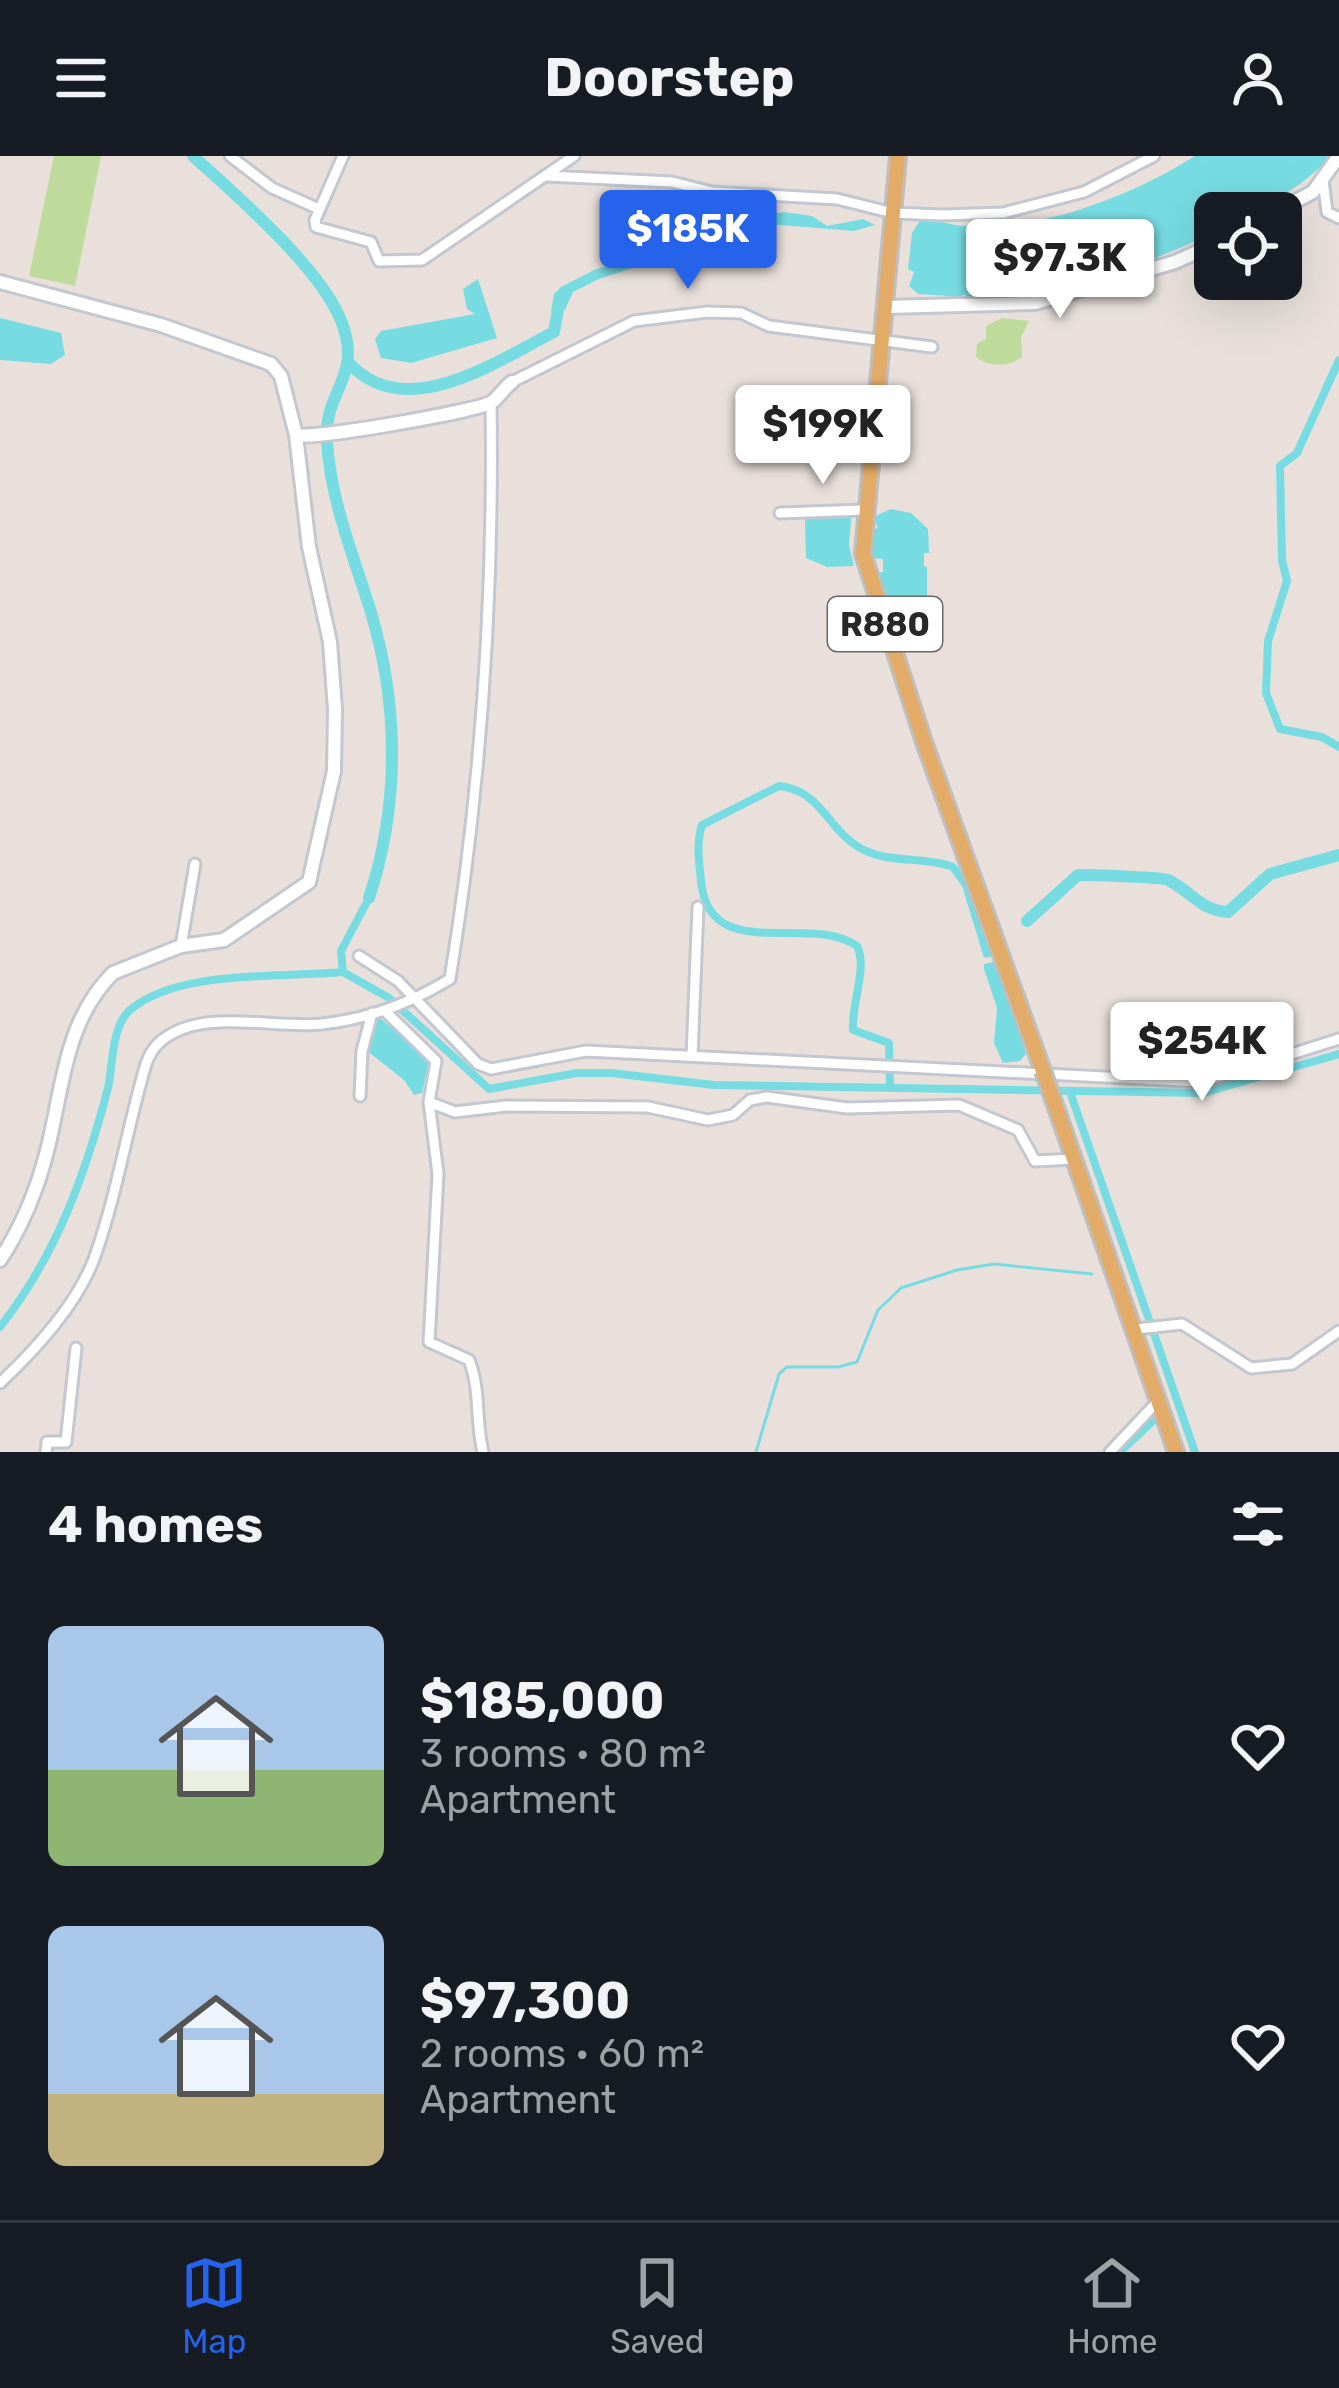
<!DOCTYPE html>
<html lang="en">
<head>
<meta charset="utf-8">
<style>
  body { margin:0; font-family:Rubik,sans-serif; background:#242831; color:#f1f3f6; height:100vh; display:flex; flex-direction:column; font-size:45px; white-space:nowrap }
  * { box-sizing:border-box; margin:0 }
  p { font-size:39px; color:#9ea1a6 }
  .icon { flex:none; width:66px; height:66px; fill:none; stroke:currentColor; stroke-width:2; stroke-linecap:round; stroke-linejoin:round }
  .map { position:relative; height:1296px; overflow:hidden }
  .sheet { display:flex; flex-direction:column; background:#171b24; flex:1 }
  .sheet>* { flex:none }
  .controls { position:absolute; left:1194px; top:36px; display:grid; gap:24px }
  .controls a { display:grid; place-items:center; width:108px; height:108px; border-radius:18px; background:#171b24; box-shadow:0 12px 48px #0002; font-size:60px }
  .price { position:absolute; translate:-50% -102px; padding:0 27px; border-radius:12px; background:#fff; color:#222; font-size:39px; line-height:78px; filter:drop-shadow(0 3px 6px #0008) }
  .price::after { content:''; position:absolute; left:50%; top:72px; width:36px; height:27px; margin-left:-18px; background:inherit; clip-path:polygon(0 0,100% 0,50% 100%) }
  .price.on { background:#2563eb; color:#fff }
  ul { padding:0; list-style:none }
  li { display:flex; align-items:center; gap:36px; height:300px; padding:0 48px }
  li span { display:grid; place-items:center; flex:none; width:336px; height:240px; border-radius:18px; color:#555 }
  li>.icon { margin-inline-start:auto }
  span .icon { width:144px; height:144px; fill:#fffc; stroke-width:1 }
  li b { font-size:51px }
  h2 { display:flex; justify-content:space-between; align-items:center; height:144px; padding:0 48px; font-size:51px }
  header { display:flex; justify-content:space-between; align-items:center; height:156px; padding:0 48px; background:#171b24; font-size:54px; font-weight:700 }
  .menu { display:flex; justify-content:space-around; align-items:center; height:168px; border-top:3px solid #363941; background:#171b24; font-size:33px; color:#9ea1a6 }
  .menu a { display:grid; justify-items:center; gap:6px }
  .menu .on { color:#2563eb }
  .map>svg:first-child { display:block }
</style>
</head>
<body>
<header><svg class="icon" aria-label="menu" viewBox="0 0 24 24"><path d="M4 6h16M4 12h16M4 18h16"/></svg>Doorstep<svg class="icon" aria-label="person" viewBox="0 0 24 24"><circle cx="12" cy="8" r="4"/><path d="M4 21q1-7 8-7t8 7"/></svg></header>
<div class="map">
<svg width="1339" height="1296" viewBox="0 0 1339 1296">
  <rect width="100%" height="100%" fill="#e9e0db"/>
  <path fill="#bfdb9c" d="M54,0h47l-26,130 -46,-10z
    M1002,162l27,3 -8,16 1,20c-13,10 -34,10 -46,0l1,-13 9,-5v-13z"/>
  <path fill="#77dce2" d="M1195,0h136c-32,34 -69,57 -116,57v19c-67,33 -172,68 -247,71l-3,-9 -13,8 -3,-6 -31,-2 -9,-8 5,-14 -6,-3 4,-36 9,-14c18,1 36,8 55,8 72,1 159,-33 219,-71z
    M784,56l28,4 15,10 36,-7 12,6 -21,6 -86,-7 -169,55 -26,13 -8,18 -14,2 3,-18 7,-7 33,-17 161,-54z
    M478,123l19,59 -86,25 -30,-5 -6,-19 6,-8 94,-17 -8,-5 -4,-20z
    M0,162l61,15 4,22 -14,9 -51,-4z
    M890,353l21,4 17,16 1,24h-5v13l3,1v33l-43,3 -10,-30 9,-1v-13l-10,-1 -1,-29 6,-1 -4,-11z
    M852,355l-3,34 5,21 -27,1 -21,-9 -1,-39z
    M993,806l5,4 28,88 -6,7 -17,2 -9,-20 3,-35 -13,-39v-5z
    M381,863l49,38 -8,36 -8,2 -10,-15 -38,-30 5,-29z"/>
  <g fill="none" stroke-linecap="round" stroke-linejoin="round">
    <path stroke="#77dce2" stroke-width="3" d="M756,1296l23,-78 8,-7h51l19,-5 21,-52 23,-22 56,-18 37,-6 98,10"/>
    <path stroke="#77dce2" stroke-width="8" d="M1339,204l-42,93 -17,13 2,94 5,21 -19,60 -2,52 14,36 42,8 17,10
      M369,742l-28,53 2,21 46,26 100,91 88,-16h34l103,12 489,8 136,-39
      M890,932l-1,-45 -36,-13c-2,-26 15,-62 4,-84 -48,-34 -148,20 -156,-65 -2,-20 -5,-37 1,-56l77,-39c42,4 49,44 81,62 28,16 63,8 93,19l13,18 21,69
      M1070,936l125,360
      M0,1171c56,-71 85,-151 108,-239 5,-23 3,-61 22,-78 48,-41 152,-32 213,-38
      M1120,1296l38,-36"/>
    <path stroke="#77dce2" stroke-width="12" d="M193,0c44,40 124,109 147,162 25,60 -17,71 -13,123 3,57 26,114 43,168 29,95 30,195 -1,289
      M350,208c56,60 147,-3 204,-32l6,-33
      M1027,765l51,-46c13,0 82,2 90,5 23,11 33,31 60,32l42,-38 69,-19"/>
  </g>
  <path fill="#c4bdba" d="M834,235l32,1 -2,23 -31,-1z"/>
  <g fill="none" stroke-linecap="round" stroke-linejoin="round">
    <g stroke="#c3c8d0" stroke-width="15">
      <path id="street" d="M230,0l42,32 47,21
        M343,0l-28,64 1,7 55,15 8,19 43,-1 152,-104
        M547,20l125,6 40,10 125,7 56,14 49,2 61,-2 81,-21 70,-36
        M1323,24l4,32 12,6
        M512,226l122,-61 73,-9 34,1 28,13 163,21
        M780,357l84,-3
        M181,790l14,-82
        M359,800l39,25 80,83 13,5 95,-18 617,31 136,-43
        M386,856l50,49 -7,41 26,10 51,-6 142,1 60,13 25,-5 17,-15 17,-3 80,11 112,-3 59,25 17,31 40,-2
        M692,900l6,-149
        M360,940l2,-45 10,-38
        M429,946l9,72 -9,168 40,18c12,30 6,60 14,92
        M1136,1173l46,-5 69,44 41,-4 47,-33
        M0,1227c36,-34 76,-77 94,-124 23,-64 33,-131 52,-195 3,-9 8,-17 15,-23 41,-34 111,-12 161,-17 45,-5 89,-21 128,-45 31,-190 44,-384 41,-577
        M46,1296l1,-10h19l10,-94
        M1110,1296l49,-52"/>
    </g>
    <g stroke="#c3c8d0" stroke-width="18">
      <path id="secondary" d="M1273,57l40,-21 26,-36
        M0,126l161,43 110,39 10,12 15,59c16,5 182,-24 196,-33 7,-5 12,-14 20,-20
        M886,151l149,-4 140,-41 40,-18
        M0,1104c23,-35 38,-72 48,-113 15,-61 17,-126 65,-174l68,-27 43,-6 85,-58 25,-111 1,-62 -5,-67 -21,-95 -13,-112"/>
    </g>
    <g stroke="#bebebe" stroke-width="20">
      <path id="primary" d="M898,0l-35,398 61,188 119,329
        M1060,963l116,333"/>
    </g>
    <use href="#street" stroke="#fff" stroke-width="9"/>
    <use href="#secondary" stroke="#fff" stroke-width="12"/>
    <use href="#primary" stroke="#e2ab67" stroke-width="14"/>
    <g stroke="#bebebe" stroke-width="20" stroke-linecap="butt">
      <path id="primary-bridge" d="M1043,915l17,48"/>
    </g>
    <use href="#primary-bridge" stroke="#e2ab67" stroke-width="14"/>
  </g>
  <g text-anchor="middle" stroke-width="10" stroke-linejoin="round" paint-order="stroke">
    <rect fill="#fff" stroke="#686868" stroke-width="3" x="828" y="441" width="114" height="54" rx="9"/>
    <g font-size="33" font-weight="bold" fill="#282828">
      <text x="885" y="480">R880</text>
    </g>
  </g>
</svg>
<div class="controls">
<a><svg class="icon" aria-label="locate" viewBox="0 0 24 24"><circle cx="12" cy="12" r="6"/><path d="M12 2v4M12 18v4M2 12h4M18 12h4"/></svg></a>
</div>
<b class="price on" style="left:688px;top:136px">$185K</b>
<b class="price" style="left:1060px;top:165px">$97.3K</b>
<b class="price" style="left:823px;top:331px">$199K</b>
<b class="price" style="left:1202px;top:948px">$254K</b>
</div>
<section class="sheet">
<h2>4 homes<svg class="icon" aria-label="filters" viewBox="0 0 24 24"><path d="M4 7h16M4 17h16"/><circle cx="9" cy="7" r="2"/><circle cx="15" cy="17" r="2"/></svg></h2>
<ul>
<li><span style="background:linear-gradient(#a9c7e8 60%,#8fb573 0)"><svg class="icon" aria-label="home" viewBox="0 0 24 24"><path d="M3 11l9-7 9 7M6 9v11h12V9"/></svg></span><div><b>$185,000</b><p>3 rooms · 80 m²</p><p>Apartment</p></div><svg class="icon" aria-label="heart" viewBox="0 0 24 24"><path d="M12 20l-8-8c-3-5 5-10 8-4 3-6 11-1 8 4z"/></svg></li>
<li><span style="background:linear-gradient(#a9c7e8 70%,#c2b280 0)"><svg class="icon" aria-label="home" viewBox="0 0 24 24"><path d="M3 11l9-7 9 7M6 9v11h12V9"/></svg></span><div><b>$97,300</b><p>2 rooms · 60 m²</p><p>Apartment</p></div><svg class="icon" aria-label="heart" viewBox="0 0 24 24"><path d="M12 20l-8-8c-3-5 5-10 8-4 3-6 11-1 8 4z"/></svg></li>
</ul>
</section>
<nav class="menu">
<a class="on"><svg class="icon" aria-label="map" viewBox="0 0 24 24"><path d="M3 6l6-2 6 2 6-2v14l-6 2-6-2-6 2zM9 4v14M15 6v14"/></svg>Map</a>
<a><svg class="icon" aria-label="saved" viewBox="0 0 24 24"><path d="M7 4h10v16l-5-4-5 4z"/></svg>Saved</a>
<a><svg class="icon" aria-label="home" viewBox="0 0 24 24"><path d="M3 11l9-7 9 7M6 9v11h12V9"/></svg>Home</a>
</nav>
</body>
</html>
